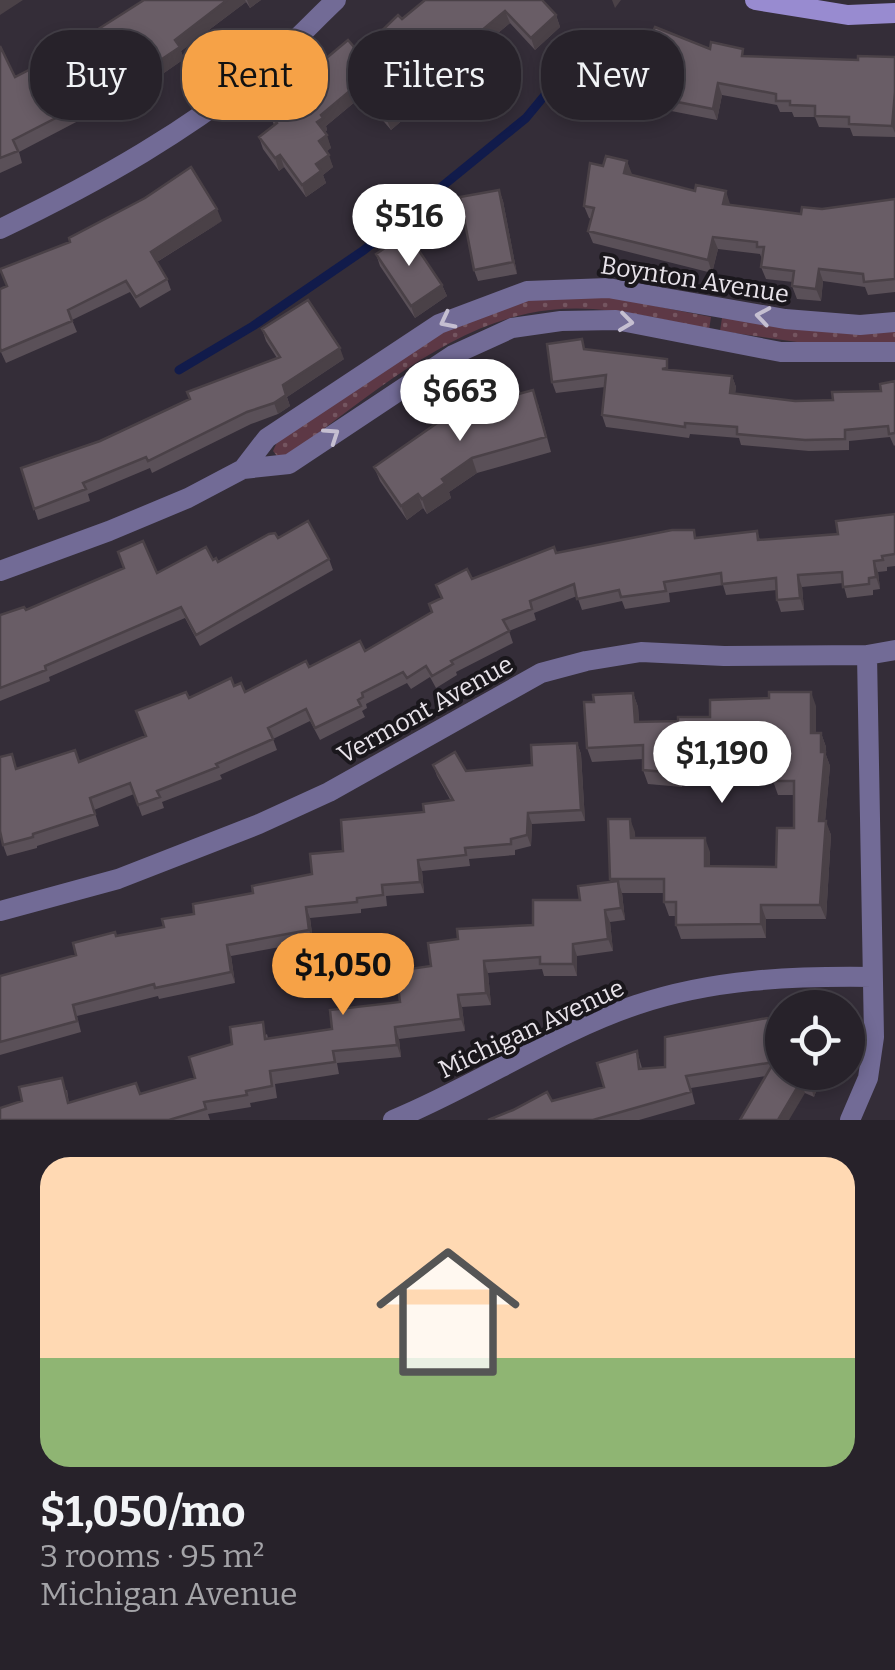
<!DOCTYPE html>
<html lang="en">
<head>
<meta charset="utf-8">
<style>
  body { margin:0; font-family:Bitter,serif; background:#332f36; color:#f1f3f6; height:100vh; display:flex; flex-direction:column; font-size:38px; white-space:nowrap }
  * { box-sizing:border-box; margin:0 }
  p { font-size:32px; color:#a4a4a8 }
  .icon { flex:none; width:55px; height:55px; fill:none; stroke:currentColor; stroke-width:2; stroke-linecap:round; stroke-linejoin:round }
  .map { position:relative; height:1120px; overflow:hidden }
  .details { display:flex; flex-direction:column; background:#27222a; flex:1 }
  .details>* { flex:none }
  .top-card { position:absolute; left:30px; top:30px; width:835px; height:90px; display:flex; gap:20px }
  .tools { position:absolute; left:765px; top:990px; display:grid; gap:20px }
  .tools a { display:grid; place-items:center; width:100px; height:100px; border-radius:50%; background:#27222a; box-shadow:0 5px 15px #0003,0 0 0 2px #433f47; font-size:50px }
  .price { position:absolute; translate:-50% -85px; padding:0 22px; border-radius:35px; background:#fff; color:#222; font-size:32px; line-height:65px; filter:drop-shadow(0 2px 5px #0008) }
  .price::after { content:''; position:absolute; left:50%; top:60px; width:30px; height:22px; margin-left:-15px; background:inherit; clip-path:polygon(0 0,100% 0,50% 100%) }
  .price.current { background:#f6a247; color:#111 }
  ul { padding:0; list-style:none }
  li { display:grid; align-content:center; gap:20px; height:530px; padding:0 40px }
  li+li { border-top:2px solid #433f47 }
  li span { display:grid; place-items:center; height:310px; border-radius:30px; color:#555 }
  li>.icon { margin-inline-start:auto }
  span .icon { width:180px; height:180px; fill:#fffc; stroke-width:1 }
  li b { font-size:42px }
  .chip { padding:0 35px; border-radius:40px; background:#27222a; box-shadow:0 5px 15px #0003,0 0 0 2px #433f47; font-size:35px; line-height:90px }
  .chip.current { background:#f6a247; color:#111 }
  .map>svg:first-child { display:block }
</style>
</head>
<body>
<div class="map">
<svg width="895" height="1120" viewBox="0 0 895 1120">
  <defs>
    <pattern id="grass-dots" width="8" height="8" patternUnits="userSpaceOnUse" patternTransform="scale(2.5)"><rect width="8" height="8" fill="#5d3845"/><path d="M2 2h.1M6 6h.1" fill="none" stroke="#745560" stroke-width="1.8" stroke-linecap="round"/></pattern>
  </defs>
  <rect width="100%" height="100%" fill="#342d38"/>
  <path fill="url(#grass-dots)" d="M610,297l101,20 -2,13c-51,-12 -106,-26 -159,-20 -98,10 -186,91 -264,147l-9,-1 -4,-5 5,-11 161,-107 91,-34z
    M722,318l125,15 48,-1v11l-84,1 -91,-13z"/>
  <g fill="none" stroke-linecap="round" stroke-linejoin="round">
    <path stroke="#111b4b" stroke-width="9" d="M179,370l74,-44 111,-76 162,-132 57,-69"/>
    <path stroke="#726b96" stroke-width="20" d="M0,229c98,-47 192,-100 275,-170 21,-19 41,-40 61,-59
      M243,469l24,-31 172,-114 88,-33 81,-3 177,31 75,6 35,-3
      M0,571l109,-40 79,-33 55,-29 46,-5 164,-109 59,-27 49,-7 55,-1 165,32h114
      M0,911l118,-32 141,-55 70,-32 212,-119 45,-12 55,-9 83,4 143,-1 28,-5
      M393,1120c81,-33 162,-88 243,-115 77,-26 156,-29 236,-28
      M850,1120l18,-42 6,-41 -7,-382"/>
    <path stroke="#988bd0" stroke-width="20" d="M755,0l93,15 47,-2"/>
  </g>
  <path fill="#5a5058" d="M144,0h117l-11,8 -4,-6 -65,49 3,8 -46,32 1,5 -33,21 -5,-8 -82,43 3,11 -22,10v-127l15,31 41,-21z
    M425,0l131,15 4,12 -25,23 -25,-27 -60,50 2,5 -31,30 -2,-2 -28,24 -29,-34 -36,30 1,4 -2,2 6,16 -5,3 7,16 -10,8 3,8 -20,14 -22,-30 -5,4 -16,-22 -4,-12 15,-12 -5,-13 41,-29 4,-5 -3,-7 48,-18z
    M647,45l63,4 36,7 112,4 37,-3v80l-42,-1 -3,-8 -31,-1 -4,-10h-21l-2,-5h-12l-3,-7 -55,-10 -5,25 -61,-12 -3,6 -23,-9 -2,-6 -14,-6 -4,-11 21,-31z
    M627,161l4,14 99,29v1l71,9 21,-5 73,-10v93l-27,3 -3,-8 -42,-6 -2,20 -24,-2 -5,-13 1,-4 -27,-3 -5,-12 1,-8 -2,-5 -42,-5 -6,24 -119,-30 -5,-12 3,-12 -2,-1 -5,-12 19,-40z
    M499,190l4,11 14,73 -39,7 -4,-11z
    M222,221l-65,41 10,17 4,11 -31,18 -10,-16 -58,28 5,12 -71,31 -6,-13z
    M376,254l66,31 5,11 -32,22 -35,-52z
    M262,329l82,30 -57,38 3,9 -12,8 -27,10 -99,49 -2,-5 -62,26 2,7 -52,19 -17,-52 79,-27 177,-83 -11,-17z
    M586,350l85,20 61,6 4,11 -1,6 60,8 38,-1 48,-9 14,-10v64l-1,1 -4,-9 -41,4v9l-40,1 -68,-6 -2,-7 -49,-4 -1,4 -83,-11 -4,-12 3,-28 -49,6 -4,-11z
    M538,404l13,48 -74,21 -28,19 2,6 -24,16 -4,-6 -16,12 -27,-39 -6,-14z
    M895,514v52l-8,1v4l-9,1 2,17 -7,1v5l-26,3 -4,-15 -41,4 2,23 -23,2 -4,-12v-10l-51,5 -3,-10 -54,8 1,9 -45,7 -3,-8 -40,9 -5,-14 -43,17 2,7 -27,11 4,12 -57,29 1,3 -21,13 -6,-11 -19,12 -4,-6 -41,21 1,4 -5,3 3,6 -45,23 -10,-19 -37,18 4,11 -57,25 2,4 -60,23 2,6 -22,8 -8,-22 -40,16 5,16 -62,20v2l-30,8 -4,-11 14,-76 63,-7 66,-26 43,-38 45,-12 11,6 64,-25 56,-16 66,-39 -2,-8 12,-6 -5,-13 36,-6 84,-26 201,-22 3,9 78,-6z
    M278,538l51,21 4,11 -133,76 -15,-28 -136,59 1,4 -50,20v-86l26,-5 131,-37 56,-13 5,2z
    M633,693l5,14 1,15 39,-1 138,-15v27h5l5,14v8l4,11 -5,55 6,14 -5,84h-60v19l-85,1 -5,-14v-9h-7l-5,-14v-9h-42l3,27 -15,2 3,29 -36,5v20h-33l-2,-7 -54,4 3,32 -29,2 3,24 -66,8 2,18 -64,6 2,11 -64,10 2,14 -27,5 1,4 -43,7 2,6h-210l22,-19 45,-11 2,13 67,-20 4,11 55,-16 72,-44 1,4 64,-9 68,-27 31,-36 27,-27 75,-14 78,-43 -1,-3 25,-47v6l75,14v14l66,1 18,-39v-33h-16l-5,-14v-24l-67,3 -8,3v19h-16v5l-34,-3 -5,-14v-11l-51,3 -5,-14 7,-46z
    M577,743l4,11 4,67 -53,3 -1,22 -16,4v5l-46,4 1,7 -48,5 2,22 -38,3 1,10 -26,3v4l-51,5 3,23 -82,15 4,27 -76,16 -1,-3 -81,20 4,16 -81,23v-79l76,-21 40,-19 48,-9 30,-13 118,-40 31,-23 108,-50 -14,-25 -4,-11 33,6 66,-6z
    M665,1037l158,35 -9,25 -48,-21 -75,12 4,16 -56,16h-151l116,-33 33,-36 5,17 23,-1z"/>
  <path fill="#4a4147" d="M0,0h23l-23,15z
    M227,0h18l1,2 -65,49 3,8 -46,32 1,5 -33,21 -5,-13 74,-64z
    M247,0h14l-11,8z
    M612,0h9l-6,8z
    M505,11l5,12 -60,50 2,5 -31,30 -4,-12 27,-34z
    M556,15l4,12 -25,23 -4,-12z
    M718,83l4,12 -5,25 -4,-11z
    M358,84l4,12 -36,30 1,4 -5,4 -5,-12 4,-7z
    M894,92l1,4v37l-3,-7z
    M415,94l4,12 -28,24 -5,-12z
    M652,97l4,11 -3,6 -4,-11z
    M327,135l4,13 -7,6 -5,-13z
    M280,155l4,12 -5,4 -4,-13z
    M329,155l4,12 -10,8 3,8 -20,14 -4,-12 14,-21z
    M627,161l5,13 -3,12 -5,-13z
    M499,190l4,11 14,73 -4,-12z
    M726,191l4,13 -2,13 -5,-13z
    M217,209l5,12 -67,42 -4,-11z
    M713,237l5,12 -6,24 -4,-13z
    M819,269l4,12 -2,20 -5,-12z
    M442,285l5,11 -32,22 -4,-12z
    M340,348l4,11 -57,38 -4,-12z
    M732,376l4,11 -2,17 -4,-11z
    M286,395l4,11 -12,8 -4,-11z
    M472,458l5,15 -28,19 2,6 -24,16 -5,-15 20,-20z
    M418,494l5,14 -16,12 -6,-14z
    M874,561l4,11 2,17 -4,-12z
    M798,575l4,12 2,23 -4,-12z
    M811,692l5,14v41l-5,-14z
    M633,693l5,14 2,29 -5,-14z
    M821,733l5,14v8l4,11 -6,69 -5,-14z
    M577,743l4,11 4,67 -4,-11z
    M693,749l5,14v19l-5,-14z
    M528,813l4,11 -1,22 -4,-11z
    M630,819l5,13 1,19 -5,-13z
    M826,821l5,14 -5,84 -6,-14z
    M705,838l5,14v28l-5,-14z
    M418,860l4,11 2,22 -4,-11z
    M618,881l4,12 3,27 -4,-12z
    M761,905l5,14v19l-5,-14z
    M306,907l4,11 3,23 -4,-11z
    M605,910l5,12 3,29 -5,-12z
    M573,944l4,12v20l-4,-12z
    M227,945l4,11 4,27 -4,-11z
    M484,961l4,12 3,32 -5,-12z
    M458,995l4,12 3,24 -4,-12z
    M395,1027l4,12 2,18 -4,-12z
    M814,1072h9l-9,25 -4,-12z
    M801,1081l4,12 -16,27h-11z"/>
  <path fill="#695d66" stroke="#4a4147" stroke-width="2.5" d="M144,0h83l-52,40 5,7 -48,32 3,4 -34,21 -4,-7 -84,43 5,11 -18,7v-112l15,31 41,-21z
    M425,0h117l14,15 -25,23 -26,-27 -61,51 4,4 -31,30 -2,-2 -29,24 -28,-34 -37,31 2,3 -6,4 10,13 -8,6 10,14 -13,9 5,7 -19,14 -22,-30 -5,3 -16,-21 18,-14 -8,-11 41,-29 5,-7 -4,-5 37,-31 11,13 39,-38 4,4z
    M655,27l55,22 1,-7 32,7 -1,7 116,4v-4l37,1v35l-3,34 -43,-2v-7l-34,-1v-10l-25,-1v-4h-14v-7l-58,-11 -5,26 -61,-12 -3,6 -23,-10 2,-4 -18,-7 13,-33 8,2 4,-11 12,5z
    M606,156l21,5 -3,12 71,18 1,-6 30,6 -3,13 78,10 1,-7 20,2 73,-10v80l-31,3 -1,-8 -44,-5 -3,20 -24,-3 2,-15 -33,-4 3,-20h-7v-5l-44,-5 -5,23 -120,-29 6,-23 -10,-2 6,-43 13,3z
    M191,167l26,42 -66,43 16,27 -31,18 -10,-16 -58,29 4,11 -71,30 -1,-3v-59l7,-3 -7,-17 70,-27 -1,-4 76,-40z
    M499,190l14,72 -39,8 -14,-73z
    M407,233l35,52 -31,21 -35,-52z
    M308,300l32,48 -57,37 3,10 -12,8 -27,9 -99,49 -2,-4 -63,26 3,6 -52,20 -13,-41 79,-27 90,-42 -3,-7 93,-35 -18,-28z
    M582,339l2,10 83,10v9l-5,1 70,7 -2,17 65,8 38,-1 -1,-8 49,-1 -1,-7 15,-3v52l-6,1 -1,-8 -43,4v9l-40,1 -68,-6v-7l-52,-4v4l-83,-12 4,-40 -54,7 -5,-38z
    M533,390l13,47 -74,21 -30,21 3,4 -23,16 -4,-5 -17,12 -27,-39 79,-55z
    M895,514v40l-13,2 1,4 -9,1 2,16 -7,1v6l-26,3 -1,-15 -44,3 2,23 -23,2 -1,-22 -54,6 -1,-11 -57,9 2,9 -45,6 -2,-7 -42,9 -3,-15 -44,17 2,8 -29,11 6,11 -58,30 2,3 -21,12 -6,-10 -19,12 -4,-6 -41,21 1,4 -5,3 3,6 -46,22 -9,-19 -38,19 5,11 -57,25 2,3 -61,24 3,6 -22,8 -8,-22 -40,15 5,16 -62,20v3l-30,8 -3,-14v-74l12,-3 4,15 59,-19 4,12 67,-26 -10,-25 50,-19 3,6 42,-20 3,8 7,-3 4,9 61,-31 3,6 51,-26 5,10 67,-39 -3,-8 13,-6 -6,-13 31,-16 5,10 82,-32 2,6 116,-23h22l1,8 62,-7 1,9 80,-6 -2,-13z
    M308,521l21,38 -133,76 -15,-28 -136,59 1,4 -46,18v-73l24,-8 2,3 98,-42 -6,-16 25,-11 14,32 49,-26 7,13 3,-2 2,4 51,-28 6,-1 3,5z
    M769,692h42v41h10v19h4l-6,69h7l-6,84h-59v19l-85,1v-23h-12v-23h-54l-2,-60h22l1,19h74v28l71,1 1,-39h17v-47h-21l1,-38 -73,3 -8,3v19h-16v5l-34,-3v-25l-56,3 -3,-46h10l-1,-7 40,-2 2,29 43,-1v-4h32v-17l59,-2z
    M577,743l4,67 -53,3 -1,22 -16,4v5l-46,4 1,7 -48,5 2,22 -38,3 1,10 -26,3v4l-51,5 3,23 -82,15 4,27 -76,16 -1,-4 -81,21 4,16 -77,21v-66l76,-21 -3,-12 42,-11 1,4 48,-9 -2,-8 32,-5 -1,-10 60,-11 -1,-7 60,-12 -2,-20 33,-3 -2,-31 83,-8 -1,-8 30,-4 -20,-35 22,-13 11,19 66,-6 -1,-20z
    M618,881l3,27 -16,2 3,29 -35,5v20h-33v-7l-56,4 2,32 -28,2 3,24 -66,8 2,18 -64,6 2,11 -65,9 2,15 -26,5 1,4 -43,7 2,7 -37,11h-169v-12l22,-7 -3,-14 43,-9 6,25 68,-20 4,11 55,-16 -6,-21 43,-13 -2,-17 33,-5 2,17 67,-10 -2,-19 70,-8 -4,-31 35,-5 -3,-23 30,-4 -1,-10 76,-4v-25h47l-2,-14z
    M782,1014v58h32l-4,13 -9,-4 -23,39h-38l34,-58 -88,14 5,16 -98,28h-105l25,-10 34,-18 5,9 52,-14 -7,-24 40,-12 2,18 26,-2v-30l102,-19 12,5z"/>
  <defs><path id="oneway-chevron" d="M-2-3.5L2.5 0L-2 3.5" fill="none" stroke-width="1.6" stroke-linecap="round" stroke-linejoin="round" transform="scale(2.5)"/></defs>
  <g stroke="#c5bfd1">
    <use href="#oneway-chevron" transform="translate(763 316) rotate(-171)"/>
    <use href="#oneway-chevron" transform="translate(447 321) rotate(153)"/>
    <use href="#oneway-chevron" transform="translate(626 322) rotate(7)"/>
    <use href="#oneway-chevron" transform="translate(332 435) rotate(-34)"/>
  </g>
  <g text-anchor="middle" stroke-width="8" stroke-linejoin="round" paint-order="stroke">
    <g font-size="25" fill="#e8e3ea" stroke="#1a171c">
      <text transform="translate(695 279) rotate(9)" y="9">Boynton Avenue</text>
      <text transform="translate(425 709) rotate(-29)" y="9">Vermont Avenue</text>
      <text transform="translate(531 1028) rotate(-25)" y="9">Michigan Avenue</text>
    </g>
  </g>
</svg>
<div class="tools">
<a><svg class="icon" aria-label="locate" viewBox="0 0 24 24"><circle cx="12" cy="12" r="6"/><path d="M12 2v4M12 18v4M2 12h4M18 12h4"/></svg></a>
</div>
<b class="price" style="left:409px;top:269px">$516</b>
<b class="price" style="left:460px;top:444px">$663</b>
<b class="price" style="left:722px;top:806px">$1,190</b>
<b class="price current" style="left:343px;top:1018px">$1,050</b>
<div class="top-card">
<a class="chip">Buy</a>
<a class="chip current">Rent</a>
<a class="chip">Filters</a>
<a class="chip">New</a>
</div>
</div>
<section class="details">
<ul>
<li><span style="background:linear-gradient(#ffd9b3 65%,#8fb573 0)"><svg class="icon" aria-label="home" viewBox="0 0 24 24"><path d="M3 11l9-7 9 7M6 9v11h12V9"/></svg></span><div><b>$1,050/mo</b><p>3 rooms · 95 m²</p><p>Michigan Avenue</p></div></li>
</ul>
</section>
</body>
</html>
